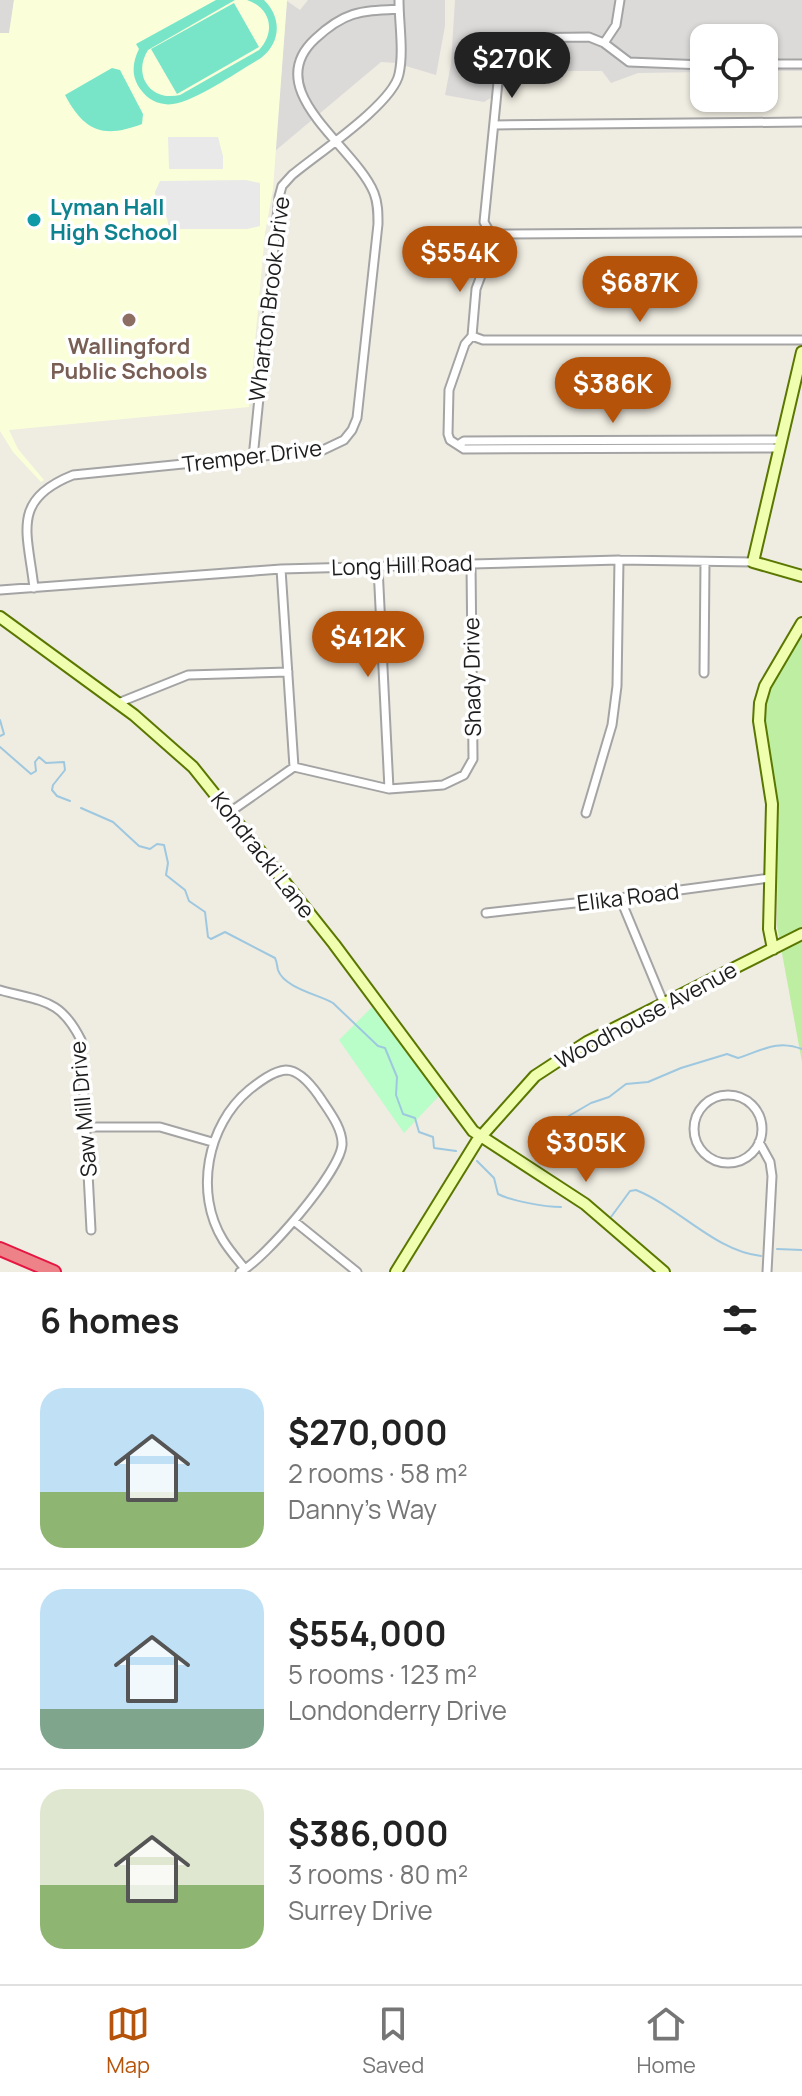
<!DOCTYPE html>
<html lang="en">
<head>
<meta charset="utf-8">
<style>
  body { margin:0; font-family:Manrope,sans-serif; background:#f6f6f6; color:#222; height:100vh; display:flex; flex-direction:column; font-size:30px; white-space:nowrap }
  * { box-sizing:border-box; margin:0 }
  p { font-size:26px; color:#767676 }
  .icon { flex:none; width:44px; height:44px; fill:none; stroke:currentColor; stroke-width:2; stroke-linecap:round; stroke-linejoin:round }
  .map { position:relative; height:1272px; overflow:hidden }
  .sheet { display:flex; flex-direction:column; background:#fff; flex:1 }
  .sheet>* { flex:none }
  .controls { position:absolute; left:690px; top:24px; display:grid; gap:16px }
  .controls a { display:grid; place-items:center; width:88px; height:88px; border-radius:16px; background:#fff; box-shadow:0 2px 6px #0004; font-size:40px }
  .price { position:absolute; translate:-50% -68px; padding:0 18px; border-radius:28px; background:#b45309; color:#fff; font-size:26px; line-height:52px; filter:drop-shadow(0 2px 4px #0008) }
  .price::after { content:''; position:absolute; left:50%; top:48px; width:24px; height:18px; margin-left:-12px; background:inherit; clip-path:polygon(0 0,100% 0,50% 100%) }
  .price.on { background:#222; color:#fff }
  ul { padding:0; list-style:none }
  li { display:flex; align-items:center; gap:24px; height:200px; padding:0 40px }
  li+li { border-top:2px solid #e0e0e0 }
  li span { display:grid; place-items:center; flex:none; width:224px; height:160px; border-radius:24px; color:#555 }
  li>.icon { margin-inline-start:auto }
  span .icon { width:96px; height:96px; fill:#fffc; stroke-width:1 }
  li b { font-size:34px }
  h2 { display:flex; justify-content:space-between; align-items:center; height:96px; padding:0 40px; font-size:34px }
  .menu { display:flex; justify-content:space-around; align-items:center; height:112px; border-top:2px solid #e0e0e0; background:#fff; font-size:22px; color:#767676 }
  .menu a { display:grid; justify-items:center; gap:4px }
  .menu .on { color:#b45309 }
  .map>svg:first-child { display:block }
</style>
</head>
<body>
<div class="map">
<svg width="802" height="1272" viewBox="0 0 802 1272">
  <rect width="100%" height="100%" fill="#efece1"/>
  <path fill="#dbdad9" d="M0,0h14l-4,34h-10z
    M308,0h137v26l-9,49 -40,-12 -15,-1 -106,89 12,-150 13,9z
    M455,0h347v71h-38v-33h-60v34l-66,1 -27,10 -9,-12h-79l-15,5 -6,15 -18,11 -39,-7 6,-31z"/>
  <path fill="#faffda" d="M14,0h273l-14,189 -8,44 -16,174 -240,23 9,19 26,31 -3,2 -28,-30 -13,-21v-398h9z"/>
  <path fill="#bdeea2" d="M802,630v432l-25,-136 1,-113 -14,-92 2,-19 7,-22z"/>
  <path fill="#b9fec8" d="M372,1007l67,89 -35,37 -65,-93z"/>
  <path fill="#78e5c9" d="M216,0h19l-87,50c-16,25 3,52 32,45l79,-45c17,-18 12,-42 -12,-50h17c18,18 17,42 -3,58 -21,12 -65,43 -88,46 -12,2 -25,-4 -32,-14 -10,-13 -9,-27 -2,-41l-3,-5z
    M234,3l25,44 -82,47 -26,-45z
    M112,68l8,2 23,44 -1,10c-39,15 -58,7 -77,-29z"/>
  <path fill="#e9e9e9" d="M168,137h50l5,19v13h-54z
    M246,180l14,3v43l-13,3h-78l-2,-11 -11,-16 -1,-10 5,-11z"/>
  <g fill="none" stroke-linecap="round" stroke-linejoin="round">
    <path stroke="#9ec8e0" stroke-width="2" d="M0,720l4,14 -4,2
      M0,747l31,27 5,-3 -1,-9 4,-5 7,6 18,-1 1,8 -12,15 -1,5 5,6 13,5
      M81,808l32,14 26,24 11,3 7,-5 7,1 4,18 -2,12 19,15 4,11 16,11 3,25 3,2 14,-7 50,26c2,4 2,8 3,12 6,18 42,25 55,33l45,43 7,2 12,29 -1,18 7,19 12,4 4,14 14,5 1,11 22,3
      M550,1127l41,-24 18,-6 17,-13 22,-2 33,-14 46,-14 11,4c23,-7 39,-19 64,-9
      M477,1161l17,17 4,16c13,7 48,13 63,13
      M611,1217l19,-26 6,-1c44,18 79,61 125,66
      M777,1249l25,1"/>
    <g stroke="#a4a4a4" stroke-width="11">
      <path id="street" d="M494,42l15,-4 80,-1 15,6 25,19 75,3
        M604,43l12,-18 4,-25
        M493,56l-11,-1 -4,-6 3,-7 7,-3 8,6 -3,11 6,16 -15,150 8,14v10l-16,43 -4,47 -7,8 -16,46 -1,44 2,6 14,9 314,-1
        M764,64h38
        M494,125l308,-3
        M492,236l9,-2 301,-2
        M472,336l11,4h319
        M458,445l6,-4 316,-1
        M253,458l26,-261 3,-11 10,-11c25,-21 101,-71 107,-101 5,-23 0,-50 0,-74
        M378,567l11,222
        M281,569l13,198
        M34,588c-6,-55 -24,-88 39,-113l250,-25 21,-10 8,-10 5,-12 21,-194c0,-11 0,-21 -4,-31 -19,-47 -115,-102 -59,-154 30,-28 45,-28 84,-30
        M0,590l281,-21 338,-9 134,2
        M704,673l1,-111
        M118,703l70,-28 100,-3
        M230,812l64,-45 95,22 54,-4 21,-10 9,-16 -2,-196
        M586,813l26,-88 5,-39 2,-126
        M620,898l44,106
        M486,913l134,-15 150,-20
        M0,990c42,12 60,8 81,50l10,190
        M694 1129a34 34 0 1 1 68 0a34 34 0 1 1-68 0Z
        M85,1127h75l52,15
        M759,1142l11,20 2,14 -5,96
        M294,1221l63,51
        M240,1272c24,-12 100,-100 102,-127 1,-17 -14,-35 -23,-49 -7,-10 -20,-26 -33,-26 -13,1 -27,12 -37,20 -42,35 -55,103 -26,150 6,10 15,20 22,29"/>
    </g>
    <g stroke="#5a7700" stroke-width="14">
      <path id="secondary" d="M802,352l-49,210 49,14
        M0,617l134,98 59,52 141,177 139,187 112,73 79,68
        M773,949l-4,-20 3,-125 -13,-83 1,-18 5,-17 37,-63
        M396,1272l81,-131 58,-65 52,-34 215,-108"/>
    </g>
    <g stroke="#e51641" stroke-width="16">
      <path id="highway" d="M0,1249l54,23"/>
    </g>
    <use href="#street" stroke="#fff" stroke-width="7"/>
    <use href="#secondary" stroke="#f0feb0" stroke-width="10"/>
    <use href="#highway" stroke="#ed8288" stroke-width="12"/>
  </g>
  <circle fill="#0f9aa8" stroke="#fff" stroke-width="3" cx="34" cy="220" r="8"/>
  <circle fill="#8d6e63" stroke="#fff" stroke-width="3" cx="129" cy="320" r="8"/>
  <g text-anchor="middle" stroke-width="7" stroke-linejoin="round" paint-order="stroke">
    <g font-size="22" font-weight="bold" fill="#0d838f" stroke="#fff" text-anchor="start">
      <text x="50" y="215">Lyman Hall<tspan x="50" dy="25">High School</tspan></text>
    </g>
    <g font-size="22" fill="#1d1d1d" stroke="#fff">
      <text transform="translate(269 299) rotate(-83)" y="8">Wharton Brook Drive</text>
      <text transform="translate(252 456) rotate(-7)" y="8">Tremper Drive</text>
      <text transform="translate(402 565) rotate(-2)" y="8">Long Hill Road</text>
      <text transform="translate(472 677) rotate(-91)" y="8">Shady Drive</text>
      <text transform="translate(263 855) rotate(52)" y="8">Kondracki Lane</text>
      <text transform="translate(628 897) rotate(-7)" y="8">Elika Road</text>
      <text transform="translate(646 1015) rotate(-28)" y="8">Woodhouse Avenue</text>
      <text transform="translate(83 1109) rotate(-95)" y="8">Saw Mill Drive</text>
    </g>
    <g font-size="22" font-weight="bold" fill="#785e54" stroke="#fff">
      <text x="129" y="354">Wallingford<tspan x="129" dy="25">Public Schools</tspan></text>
    </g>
  </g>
</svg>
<div class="controls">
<a><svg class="icon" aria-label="locate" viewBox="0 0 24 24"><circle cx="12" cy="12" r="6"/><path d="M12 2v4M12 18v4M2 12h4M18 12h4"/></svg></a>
</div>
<b class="price on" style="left:512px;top:100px">$270K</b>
<b class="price" style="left:460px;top:294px">$554K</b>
<b class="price" style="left:640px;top:324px">$687K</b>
<b class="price" style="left:613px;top:425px">$386K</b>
<b class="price" style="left:368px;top:679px">$412K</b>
<b class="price" style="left:586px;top:1184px">$305K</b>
</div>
<section class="sheet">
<h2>6 homes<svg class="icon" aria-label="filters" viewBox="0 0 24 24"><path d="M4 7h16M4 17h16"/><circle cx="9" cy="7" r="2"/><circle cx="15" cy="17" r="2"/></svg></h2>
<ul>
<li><span style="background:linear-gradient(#bfe0f5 65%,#8fb573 0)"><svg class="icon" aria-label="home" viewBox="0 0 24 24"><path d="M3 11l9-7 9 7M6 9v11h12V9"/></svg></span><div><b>$270,000</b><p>2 rooms · 58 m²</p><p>Danny's Way</p></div></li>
<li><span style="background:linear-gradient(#bfe0f5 75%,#7fa58c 0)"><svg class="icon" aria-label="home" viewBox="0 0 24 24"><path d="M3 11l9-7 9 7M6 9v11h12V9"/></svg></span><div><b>$554,000</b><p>5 rooms · 123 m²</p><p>Londonderry Drive</p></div></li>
<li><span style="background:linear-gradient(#dfe7d0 60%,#8fb573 0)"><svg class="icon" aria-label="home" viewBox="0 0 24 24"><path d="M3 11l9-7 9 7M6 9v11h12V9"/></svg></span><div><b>$386,000</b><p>3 rooms · 80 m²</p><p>Surrey Drive</p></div></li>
</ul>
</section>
<nav class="menu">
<a class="on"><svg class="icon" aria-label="map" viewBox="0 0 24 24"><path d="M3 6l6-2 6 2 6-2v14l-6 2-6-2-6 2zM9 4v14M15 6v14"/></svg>Map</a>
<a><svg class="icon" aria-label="saved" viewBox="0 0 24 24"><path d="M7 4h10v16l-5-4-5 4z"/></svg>Saved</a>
<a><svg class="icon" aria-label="home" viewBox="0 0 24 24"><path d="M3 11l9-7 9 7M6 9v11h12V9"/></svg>Home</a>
</nav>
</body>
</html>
